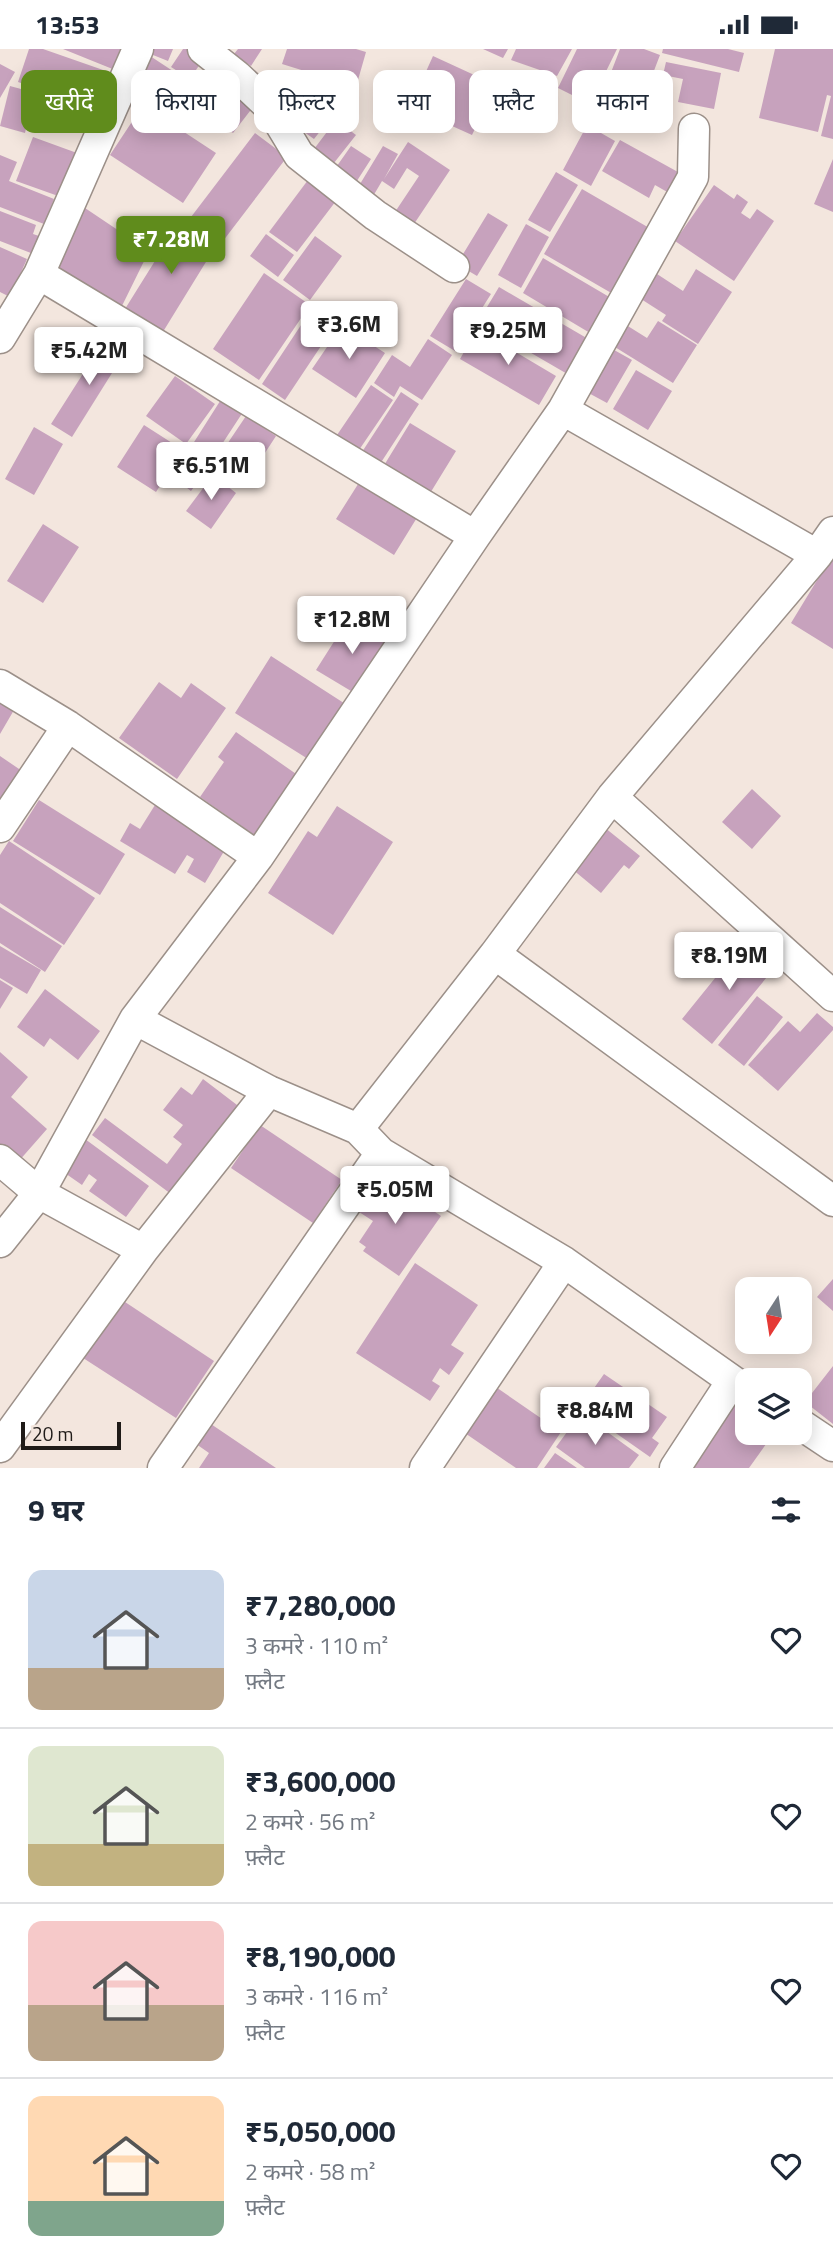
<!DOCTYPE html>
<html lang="hi">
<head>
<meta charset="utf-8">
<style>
  body { margin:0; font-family:"Titillium Web","Noto Sans Devanagari",sans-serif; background:#f6f6f7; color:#1f2937; height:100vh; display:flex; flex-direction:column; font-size:26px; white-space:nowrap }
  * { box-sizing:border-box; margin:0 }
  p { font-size:23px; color:#747a83 }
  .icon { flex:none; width:38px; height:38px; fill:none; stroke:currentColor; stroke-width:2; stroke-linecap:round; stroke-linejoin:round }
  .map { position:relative; height:1419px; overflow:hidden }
  .details { display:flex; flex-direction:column; background:#fff; flex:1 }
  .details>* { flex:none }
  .hud { position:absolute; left:21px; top:21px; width:791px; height:63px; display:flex; gap:14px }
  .needle { width:46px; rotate:192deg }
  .buttons { position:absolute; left:735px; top:1228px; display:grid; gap:14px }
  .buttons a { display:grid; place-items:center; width:77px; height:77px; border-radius:14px; background:#fff; box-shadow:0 4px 18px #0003; font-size:35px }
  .scale { position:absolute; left:21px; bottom:18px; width:100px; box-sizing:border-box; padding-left:7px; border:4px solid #1f1b18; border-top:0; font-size:19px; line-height:24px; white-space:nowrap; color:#1f1b18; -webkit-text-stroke:5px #f3e6de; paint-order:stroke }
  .price { position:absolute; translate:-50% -60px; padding:0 16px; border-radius:7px; background:#fff; color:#222; font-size:23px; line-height:46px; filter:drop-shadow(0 2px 4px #0008) }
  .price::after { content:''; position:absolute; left:50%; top:42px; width:21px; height:16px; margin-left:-10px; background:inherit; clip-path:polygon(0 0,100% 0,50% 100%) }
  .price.active { background:#608c1c; color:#fff }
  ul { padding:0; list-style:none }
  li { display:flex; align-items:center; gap:21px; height:175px; padding:0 28px }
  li+li { border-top:2px solid #e0e1e3 }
  li span { display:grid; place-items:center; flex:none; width:196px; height:140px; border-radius:14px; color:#555 }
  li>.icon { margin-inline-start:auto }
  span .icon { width:84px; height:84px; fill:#fffc; stroke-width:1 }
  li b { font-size:30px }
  h2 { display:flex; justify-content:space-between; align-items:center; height:84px; padding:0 28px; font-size:30px }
  .tag { padding:0 24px; border-radius:14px; background:#fff; box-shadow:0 4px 18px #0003; font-size:24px; line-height:63px }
  .tag.active { background:#608c1c; color:#fff }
  .status { display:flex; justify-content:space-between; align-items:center; height:49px; padding:0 35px; background:#fff; direction:ltr }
  .status svg { height:19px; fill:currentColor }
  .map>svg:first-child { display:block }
</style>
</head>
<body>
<div class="status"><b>13:53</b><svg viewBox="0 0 49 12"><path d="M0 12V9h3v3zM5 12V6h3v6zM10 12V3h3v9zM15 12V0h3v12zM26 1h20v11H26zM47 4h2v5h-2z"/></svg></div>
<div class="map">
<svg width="833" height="1419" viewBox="0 0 833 1419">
  <rect width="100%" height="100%" fill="#f3e6de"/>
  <path fill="#c7a2bd" d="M29,0h14l63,22 -14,40 -38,-13 -3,9 -8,-3 4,-12 -29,-10z
    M63,0h61l-9,21z
    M150,0h23l-5,12 -20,-8z
    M183,0h7l14,9 -14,21 -19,-12z
    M238,0h24l-11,17 -17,-12z
    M287,0h69l10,3 -10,35 -74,-23z
    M483,0h25l-5,9z
    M516,0h56l-15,27 -46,-16z
    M577,0h40l-27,55 -32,-16z
    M620,0h24l16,6 -28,73 -37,-14z
    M663,0h65l16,4 -5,19 -77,-19z
    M775,0h58v90l-12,-3 10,-40 -4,-1 -9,37 -59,-14z
    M144,3l38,25 -13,20 -38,-26z
    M433,7l63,29 -24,50 -62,-28z
    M666,13l55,11 -7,36 -36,-7 5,-23 -20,-4z
    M0,15l15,8 -15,26z
    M211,17l27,18 -26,37 -17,-13 10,-13 -9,-7z
    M10,37l33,9 -9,31 -7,-2 -2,9 -25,-7z
    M239,39l18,14 -24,31 -18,-14z
    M304,39l32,23 -22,28 -31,-22z
    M143,56l73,48 -33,50 -73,-48z
    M336,71l20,15 -26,33 -19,-15z
    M587,76l28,16 -24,45 -28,-16z
    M255,84l32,24 -64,84 -32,-24z
    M33,88l44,16 -16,44 -45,-16z
    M620,91l67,37 -11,20 -21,-12 -6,13 -47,-27z
    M408,93l42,28 -38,57 -19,-12 26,-39 -12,-8 -13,21 -12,-8 -10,17 -15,-9 26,-43 15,8 -14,25z
    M351,97l20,13 -18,28 -21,-14z
    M0,106l17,7 -8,19 45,18 -10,25 -44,-17z
    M833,110v53l-19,-8z
    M556,123l22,13 -28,47 -22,-12z
    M311,127l28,21 -42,55 -28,-20z
    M714,136l20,14 3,-5 11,8 -7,11 9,6 7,-10 17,12 -40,60 -59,-40z
    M582,140l69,40 -38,65 -69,-40z
    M85,159l64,43 -31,63 -68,-44z
    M0,162l36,14 -3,9 9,3 -6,18 -36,-14z
    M488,164l20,12 -31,51 -20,-12z
    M183,167l34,28 -56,91 -36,-26z
    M526,175l23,13 -28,51 -23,-13z
    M266,185l28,21 -16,22 -28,-21z
    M315,187l27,20 -32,44 -27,-20z
    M0,198l27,12 -17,38 -10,-5z
    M543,209l68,40 -21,35 -67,-40z
    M696,220l36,23 -34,52 -36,-23 4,-6 -25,-16 16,-25 26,17z
    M264,224l46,32 -51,75 -46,-31z
    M466,230l25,15 -36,57 -25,-15z
    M499,238l91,53 -21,35 -91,-53z
    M311,261l24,15 -50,75 -23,-16z
    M658,272l39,24 -24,38 -63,-39 13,-21 24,15z
    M342,276l43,28 -29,45 -44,-29z
    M477,280l79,47 -17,29 -79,-46z
    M107,287l20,13 -55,88 -21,-13z
    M428,290l24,16 -30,45 -22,-14 -6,11 -20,-14 18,-28 18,12z
    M607,297l25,14 -25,43 -24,-13z
    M636,321l36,21 -24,39 -35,-21z
    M175,327l40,28 -29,40 -40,-28z
    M371,336l22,15 -34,50 -22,-15z
    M401,343l18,12 -39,60 -18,-12z
    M222,349l21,14 -34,52 -20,-14z
    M246,367l30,20 -32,49 -31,-20z
    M410,374l46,28 -27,44 -46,-28z
    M144,376l39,25 -27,42 -39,-25z
    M34,378l29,17 -29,51 -29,-16z
    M194,410l13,10 -16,22 -13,-10z
    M213,426l23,18 -25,36 -25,-18z
    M360,432l58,35 -24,39 -58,-36z
    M43,475l36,23 -36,56 -36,-22z
    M830,510l3,2v88l-42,-26z
    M349,569l39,24 -32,52 -40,-24z
    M271,607l79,51 -42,52 -73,-46z
    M159,633l22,16 10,-15 35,25 -49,71 -58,-41z
    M0,653l14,8 -14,24z
    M236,683l63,44 -43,60 -56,-39 24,-35 -6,-5z
    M0,707l22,15 -22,31z
    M752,740l29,27 -29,33 -30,-27z
    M39,751l86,54 -25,41 -87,-54z
    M155,756l71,43 -21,35 -18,-11 7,-13 -7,-4 -12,19 -55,-33 10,-18 10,6z
    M337,757l56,36 -60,93 -65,-42 40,-62 9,6z
    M599,774l41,33 -11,13 -5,-4 -23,28 -35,-29z
    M9,792l86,57 -31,47 -64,-42v-48z
    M0,858l62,39 -17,26 -45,-29z
    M745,892l31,25 -64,78 -30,-25z
    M0,897l41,24 -14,24 -27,-16z
    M0,931l13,8 -13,21z
    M45,940l55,42 -22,29 -28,-22 -6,9 -27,-20z
    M757,947l26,21 -39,49 -26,-21z
    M817,964l16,14v3l-55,61 -30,-26 40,-44 12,11z
    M0,1003l28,25 -17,20 36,32 -29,33 -18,-16z
    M203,1030l38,29 -66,89 -83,-62 13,-17 62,46 15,-20 -9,-7 10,-12 -20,-15 18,-23 11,8z
    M260,1076l82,55 -29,43 -82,-55z
    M85,1090l64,47 -23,31 -37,-26 8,-11 -8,-6 -7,11 -20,-14z
    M394,1135l47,32 -42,60 -36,-25 3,-4 -7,-5 14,-21 -17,-11 15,-23 5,4 5,-6 9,6z
    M415,1214l63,42 -27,40 13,8 -15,22 -9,-7 -8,13 8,5 -10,15 -74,-48z
    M833,1230v32l-16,-14z
    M119,1249l95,63 -38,57 -96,-62z
    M833,1317v58l-28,-22z
    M604,1325l63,43 -15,21 7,5 -9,14 -70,-49z
    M490,1334l71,49 -24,36h-21l-57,-39z
    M739,1349l8,6v29h27l-25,35h-58z
    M581,1364l58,42 -10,13h-44l-29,-21z
    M202,1369l74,50h-77l10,-15 -20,-14z
    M555,1404l22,15h-33z"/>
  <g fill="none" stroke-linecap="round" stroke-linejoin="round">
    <g stroke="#9c9089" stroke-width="33">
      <path id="street" d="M203,0l34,27 33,31 29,48 76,60 79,52
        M39,225l436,262
        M0,289l39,-64 99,-225
        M563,361l254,145
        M0,636l68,41 190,131
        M612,748l221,199
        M0,778l68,-101
        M495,905l338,247
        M135,970l134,72 89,38 23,24 183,109 183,129
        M358,1080l137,-175 117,-157 205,-242 16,-23
        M0,1111l39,33 104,57
        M0,1193l39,-49 96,-174 123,-162 217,-321 88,-126 130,-233 1,-48
        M800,1375l33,22
        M0,1398l143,-197 126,-159
        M163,1419l218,-315
        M425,1419l139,-206
        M675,1419l57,-87"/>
    </g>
    <use href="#street" stroke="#fff" stroke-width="30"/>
  </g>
</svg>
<div class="buttons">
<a><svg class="needle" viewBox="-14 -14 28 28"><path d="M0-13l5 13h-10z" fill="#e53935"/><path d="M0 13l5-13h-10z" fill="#747a83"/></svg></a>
<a><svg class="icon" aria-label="layers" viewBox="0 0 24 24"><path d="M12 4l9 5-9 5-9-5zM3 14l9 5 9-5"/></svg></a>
</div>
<div class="scale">20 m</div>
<b class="price active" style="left:171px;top:227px">₹7.28M</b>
<b class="price" style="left:349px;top:312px">₹3.6M</b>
<b class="price" style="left:508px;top:318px">₹9.25M</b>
<b class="price" style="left:89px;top:338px">₹5.42M</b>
<b class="price" style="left:211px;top:453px">₹6.51M</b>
<b class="price" style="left:352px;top:607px">₹12.8M</b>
<b class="price" style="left:729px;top:943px">₹8.19M</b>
<b class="price" style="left:395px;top:1177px">₹5.05M</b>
<b class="price" style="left:595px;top:1398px">₹8.84M</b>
<div class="hud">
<a class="tag active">खरीदें</a>
<a class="tag">किराया</a>
<a class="tag">फ़िल्टर</a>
<a class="tag">नया</a>
<a class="tag">फ़्लैट</a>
<a class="tag">मकान</a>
</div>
</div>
<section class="details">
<h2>9 घर<svg class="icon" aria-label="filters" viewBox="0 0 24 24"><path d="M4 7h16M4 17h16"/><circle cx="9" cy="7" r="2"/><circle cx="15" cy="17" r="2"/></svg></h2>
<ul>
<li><span style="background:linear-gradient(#c9d6e8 70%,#b9a48a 0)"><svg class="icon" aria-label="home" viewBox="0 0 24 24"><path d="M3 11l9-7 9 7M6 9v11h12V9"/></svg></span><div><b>₹7,280,000</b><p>3 कमरे · 110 m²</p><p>फ़्लैट</p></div><svg class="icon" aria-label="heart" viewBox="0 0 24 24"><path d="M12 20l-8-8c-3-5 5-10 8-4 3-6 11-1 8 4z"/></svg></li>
<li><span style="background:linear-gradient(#dfe7d0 70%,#c2b280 0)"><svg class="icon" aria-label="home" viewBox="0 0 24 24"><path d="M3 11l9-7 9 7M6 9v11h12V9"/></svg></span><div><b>₹3,600,000</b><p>2 कमरे · 56 m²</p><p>फ़्लैट</p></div><svg class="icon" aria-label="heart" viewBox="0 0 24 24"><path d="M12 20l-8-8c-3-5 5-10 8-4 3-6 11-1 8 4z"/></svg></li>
<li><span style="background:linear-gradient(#f6c9c9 60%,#b9a48a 0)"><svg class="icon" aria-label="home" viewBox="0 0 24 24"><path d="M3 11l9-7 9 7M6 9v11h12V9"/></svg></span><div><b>₹8,190,000</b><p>3 कमरे · 116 m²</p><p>फ़्लैट</p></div><svg class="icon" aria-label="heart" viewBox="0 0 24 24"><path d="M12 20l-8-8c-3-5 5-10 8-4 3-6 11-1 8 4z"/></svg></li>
<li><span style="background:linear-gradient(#ffd9b3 75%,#7fa58c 0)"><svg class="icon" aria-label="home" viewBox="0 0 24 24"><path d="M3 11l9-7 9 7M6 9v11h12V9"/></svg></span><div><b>₹5,050,000</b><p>2 कमरे · 58 m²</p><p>फ़्लैट</p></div><svg class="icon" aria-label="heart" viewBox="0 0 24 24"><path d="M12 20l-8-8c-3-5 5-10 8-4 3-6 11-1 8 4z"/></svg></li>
</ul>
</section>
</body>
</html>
